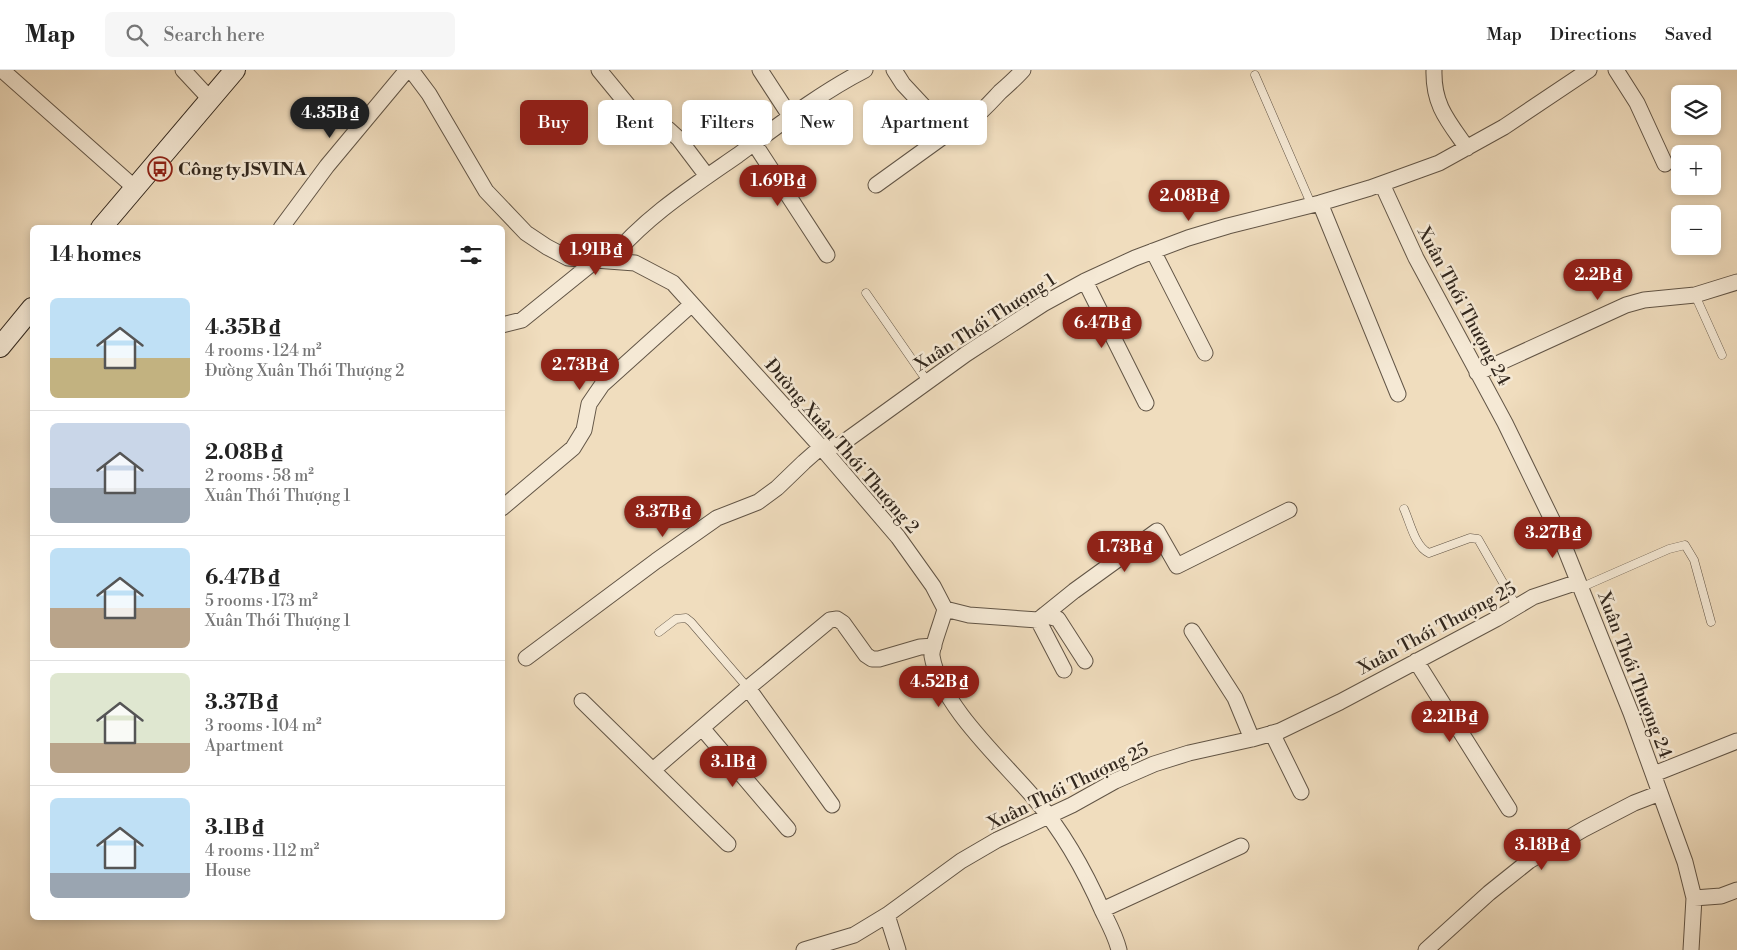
<!DOCTYPE html>
<html lang="en">
<head>
<meta charset="utf-8">
<style>
  body { margin:0; font-family:"Libre Bodoni",serif; background:#f6f6f6; color:#222; height:100vh; display:flex; flex-direction:column; font-size:19px; white-space:nowrap }
  * { box-sizing:border-box; margin:0 }
  p { font-size:16px; color:#767676 }
  .icon { flex:none; width:28px; height:28px; fill:none; stroke:currentColor; stroke-width:2; stroke-linecap:round; stroke-linejoin:round }
  .map { position:relative; flex:1; overflow:hidden }
  .panel { position:absolute; left:30px; top:155px; width:475px; height:695px; display:flex; flex-direction:column; background:#fff; border-radius:8px; box-shadow:0 2px 8px #0003 }
  .panel>* { flex:none }
  .top-card { position:absolute; left:520px; top:30px; width:475px; height:45px; display:flex; gap:10px }
  .tools { position:absolute; left:1671px; top:15px; display:grid; gap:10px }
  .tools a { display:grid; place-items:center; width:50px; height:50px; border-radius:8px; background:#fff; box-shadow:0 2px 8px #0003; font-size:25px }
  .price { position:absolute; translate:-50% -42px; padding:0 11px; border-radius:18px; background:#8f2418; color:#fff; font-size:16px; line-height:32px; filter:drop-shadow(0 1px 2px #0008) }
  .price::after { content:''; position:absolute; left:50%; top:30px; width:15px; height:11px; margin-left:-8px; background:inherit; clip-path:polygon(0 0,100% 0,50% 100%) }
  .price.current { background:#222; color:#fff }
  ul { padding:0; list-style:none }
  li { display:flex; align-items:center; gap:15px; height:125px; padding:0 20px }
  li+li { border-top:1px solid #e0e0e0 }
  li span { display:grid; place-items:center; flex:none; width:140px; height:100px; border-radius:8px; color:#555 }
  li>.icon { margin-inline-start:auto }
  span .icon { width:60px; height:60px; fill:#fffc; stroke-width:1 }
  li b { font-size:21px }
  h2 { display:flex; justify-content:space-between; align-items:center; height:60px; padding:0 20px; font-size:21px }
  .tag { padding:0 18px; border-radius:8px; background:#fff; box-shadow:0 2px 8px #0003; font-size:18px; line-height:45px }
  .tag.current { background:#8f2418; color:#fff }
  header { display:flex; align-items:center; gap:30px; box-sizing:border-box; height:70px; padding:0 25px; background:#fff; border-bottom:1px solid #e0e0e0 }
  header strong { font-size:24px }
  nav { display:flex; gap:28px; margin-inline-start:auto; font-size:18px }
  .search { width:350px; height:45px; background:#f6f6f6; display:flex; align-items:center; gap:12px; box-sizing:border-box; padding:0 18px; border-radius:8px; color:#767676; font-size:19px }
  .map>svg:first-child { display:block }
</style>
</head>
<body>
<header>
<strong>Map</strong>
<div class="search"><svg class="icon" aria-label="search" viewBox="0 0 24 24"><circle cx="10" cy="10" r="6"/><path d="M15 15l6 6"/></svg>Search here</div>
<nav><a>Map</a><a>Directions</a><a>Saved</a></nav>
</header>
<div class="map">
<svg width="1737" height="880" viewBox="0 0 1737 880">
  <rect width="100%" height="100%" fill="#f0ddbe"/>
  <filter id="stains"><feTurbulence type="fractalNoise" baseFrequency=".004" numOctaves="4"/><feColorMatrix values="0 0 0 0 .2 0 0 0 0 .09 0 0 0 0 .02 0 0 0 .5 -.17"/></filter>
  <radialGradient id="worn" r=".72"><stop offset=".6" stop-color="#630" stop-opacity="0"/><stop offset="1" stop-color="#630" stop-opacity=".3"/></radialGradient>
  <g fill="none" stroke-linecap="round" stroke-linejoin="round">
    <g stroke="#625546" stroke-width="9">
      <path id="lane" d="M1255,5l57,131
        M866,223l61,88
        M1695,225l27,60
        M1404,439c6,13 11,38 25,44l41,-15 8,1 39,68
        M1580,518l89,-39 16,-4 9,15 17,62
        M659,562l17,-13 10,-1 5,4 57,66"/>
    </g>
    <g stroke="#625546" stroke-width="17">
      <path id="street" d="M2,0l133,118
        M183,0l27,29
        M411,0l18,24 57,97 40,42 21,14 21,11 67,5 38,20 148,164 77,90 35,49 12,23c-2,10 -14,39 -13,47 8,49 71,105 103,143 29,34 50,72 68,113 6,12 13,25 16,38
        M599,0l46,56 10,5 13,-2 11,10 28,37
        M760,0l30,46
        M894,0l9,14 41,44c25,0 40,-19 56,-36 8,-7 16,-14 23,-22
        M1434,0c-1,35 14,51 33,78
        M1616,0l21,33 28,61
        M754,73l73,112
        M1382,114l34,74 89,165 55,113 71,177 54,149 9,36 -3,52
        M876,115l79,-57
        M1320,133l78,191
        M281,158l46,-62 80,-96
        M1153,181l52,102
        M609,191c36,-44 83,-74 129,-106 41,-30 82,-62 127,-85
        M1085,211l61,122
        M502,255l20,-5 73,-59
        M1477,303l149,-68 18,-5 51,-5 42,-13
        M821,377l19,-2 126,-91 77,-50 42,-23 50,-23 53,-20 40,-12 92,-23 50,-15 69,-25 65,-36 85,-57
        M502,438l71,-60 11,-18 5,-26 13,-19 90,-81
        M945,539l24,6 69,5 36,-29 83,-60 20,35 112,-56
        M1044,545l14,4 27,42
        M1038,550l26,50
        M1192,561l43,67 17,41
        M526,588l130,-97 61,-43 41,-16 19,-14 27,-26 17,-15
        M1416,591l93,148
        M748,618l84,117
        M582,631l146,143
        M702,658l86,101
        M1272,663l29,59
        M653,700l95,-82 82,-68 7,-1 6,4 23,32 6,4h7l41,-12 14,-1
        M1654,704l83,-33
        M1694,828l27,-2 16,-6
        M1102,840l139,-64
        M887,845l11,35
        M804,880l50,-15 33,-20 74,-54 36,-21 75,-35 43,-24 39,-17 35,-11 63,-14 28,-8 60,-29 156,-83 37,-22 45,-15
        M1426,880l63,-57 40,-32 55,-32 50,-26 26,-10"/>
    </g>
    <g stroke="#33281e" stroke-width="22">
      <path id="secondary" d="M101,158l134,-158
        M0,277l32,-39"/>
    </g>
    <use href="#lane" stroke="#f5e9d5" stroke-width="8"/>
    <use href="#street" stroke="#f5e9d5" stroke-width="15"/>
    <use href="#secondary" stroke="#f5e9d5" stroke-width="20"/>
  </g>
  <defs>
    <g id="bus-ring" transform="scale(1.25)"><circle r="9.5" fill="#f5e9d5" stroke="#8f2418" stroke-width="1.5"/><path d="M-5-6H5V4H4V6H2V4H-2V6H-4V4H-5ZM-3.5-4V0h7V-4ZM-3.5 1.2v1.5H-2V1.2ZM2 1.2v1.5H3.5V1.2Z" fill="#8f2418"/></g>
  </defs>
  <g fill-rule="evenodd">
    <use href="#bus-ring" x="160" y="99"/>
  </g>
  <g text-anchor="middle" stroke-width="5" stroke-linejoin="round" paint-order="stroke">
    <g font-size="18" font-weight="bold" fill="#33281e" stroke="#f5e9d5" text-anchor="start">
      <text x="178" y="105">Công ty JSVINA</text>
    </g>
    <g font-size="18" fill="#33281e" stroke="#f5e9d5">
      <text transform="translate(1464 236) rotate(62)" y="6">Xuân Thới Thượng 24</text>
      <text transform="translate(985 252) rotate(-33)" y="6">Xuân Thới Thượng 1</text>
      <text transform="translate(842 376) rotate(49)" y="6">Đường Xuân Thới Thượng 2</text>
      <text transform="translate(1437 558) rotate(-28)" y="6">Xuân Thới Thượng 25</text>
      <text transform="translate(1635 605) rotate(69)" y="6">Xuân Thới Thượng 24</text>
      <text transform="translate(1068 716) rotate(-26)" y="6">Xuân Thới Thượng 25</text>
    </g>
  </g>
  <rect width="100%" height="100%" filter="url(#stains)"/>
  <rect width="100%" height="100%" fill="url(#worn)"/>
</svg>
<div class="tools">
<a><svg class="icon" aria-label="layers" viewBox="0 0 24 24"><path d="M12 4l9 5-9 5-9-5zM3 14l9 5 9-5"/></svg></a>
<a>+</a>
<a>−</a>
</div>
<b class="price current" style="left:330px;top:69px">4.35B ₫</b>
<b class="price" style="left:778px;top:137px">1.69B ₫</b>
<b class="price" style="left:1189px;top:152px">2.08B ₫</b>
<b class="price" style="left:596px;top:206px">1.91B ₫</b>
<b class="price" style="left:1598px;top:231px">2.2B ₫</b>
<b class="price" style="left:1102px;top:279px">6.47B ₫</b>
<b class="price" style="left:580px;top:321px">2.73B ₫</b>
<b class="price" style="left:663px;top:468px">3.37B ₫</b>
<b class="price" style="left:1553px;top:489px">3.27B ₫</b>
<b class="price" style="left:1125px;top:503px">1.73B ₫</b>
<b class="price" style="left:939px;top:638px">4.52B ₫</b>
<b class="price" style="left:1450px;top:673px">2.21B ₫</b>
<b class="price" style="left:733px;top:718px">3.1B ₫</b>
<b class="price" style="left:1542px;top:801px">3.18B ₫</b>
<div class="top-card">
<a class="tag current">Buy</a>
<a class="tag">Rent</a>
<a class="tag">Filters</a>
<a class="tag">New</a>
<a class="tag">Apartment</a>
</div>
<section class="panel">
<h2>14 homes<svg class="icon" aria-label="filters" viewBox="0 0 24 24"><path d="M4 7h16M4 17h16"/><circle cx="9" cy="7" r="2"/><circle cx="15" cy="17" r="2"/></svg></h2>
<ul>
<li><span style="background:linear-gradient(#bfe0f5 60%,#c2b280 0)"><svg class="icon" aria-label="home" viewBox="0 0 24 24"><path d="M3 11l9-7 9 7M6 9v11h12V9"/></svg></span><div><b>4.35B ₫</b><p>4 rooms · 124 m²</p><p>Đường Xuân Thới Thượng 2</p></div></li>
<li><span style="background:linear-gradient(#c9d6e8 65%,#9aa5b1 0)"><svg class="icon" aria-label="home" viewBox="0 0 24 24"><path d="M3 11l9-7 9 7M6 9v11h12V9"/></svg></span><div><b>2.08B ₫</b><p>2 rooms · 58 m²</p><p>Xuân Thới Thượng 1</p></div></li>
<li><span style="background:linear-gradient(#bfe0f5 60%,#b9a48a 0)"><svg class="icon" aria-label="home" viewBox="0 0 24 24"><path d="M3 11l9-7 9 7M6 9v11h12V9"/></svg></span><div><b>6.47B ₫</b><p>5 rooms · 173 m²</p><p>Xuân Thới Thượng 1</p></div></li>
<li><span style="background:linear-gradient(#dfe7d0 70%,#b9a48a 0)"><svg class="icon" aria-label="home" viewBox="0 0 24 24"><path d="M3 11l9-7 9 7M6 9v11h12V9"/></svg></span><div><b>3.37B ₫</b><p>3 rooms · 104 m²</p><p>Apartment</p></div></li>
<li><span style="background:linear-gradient(#bfe0f5 75%,#9aa5b1 0)"><svg class="icon" aria-label="home" viewBox="0 0 24 24"><path d="M3 11l9-7 9 7M6 9v11h12V9"/></svg></span><div><b>3.1B ₫</b><p>4 rooms · 112 m²</p><p>House</p></div></li>
</ul>
</section>
</div>
</body>
</html>
